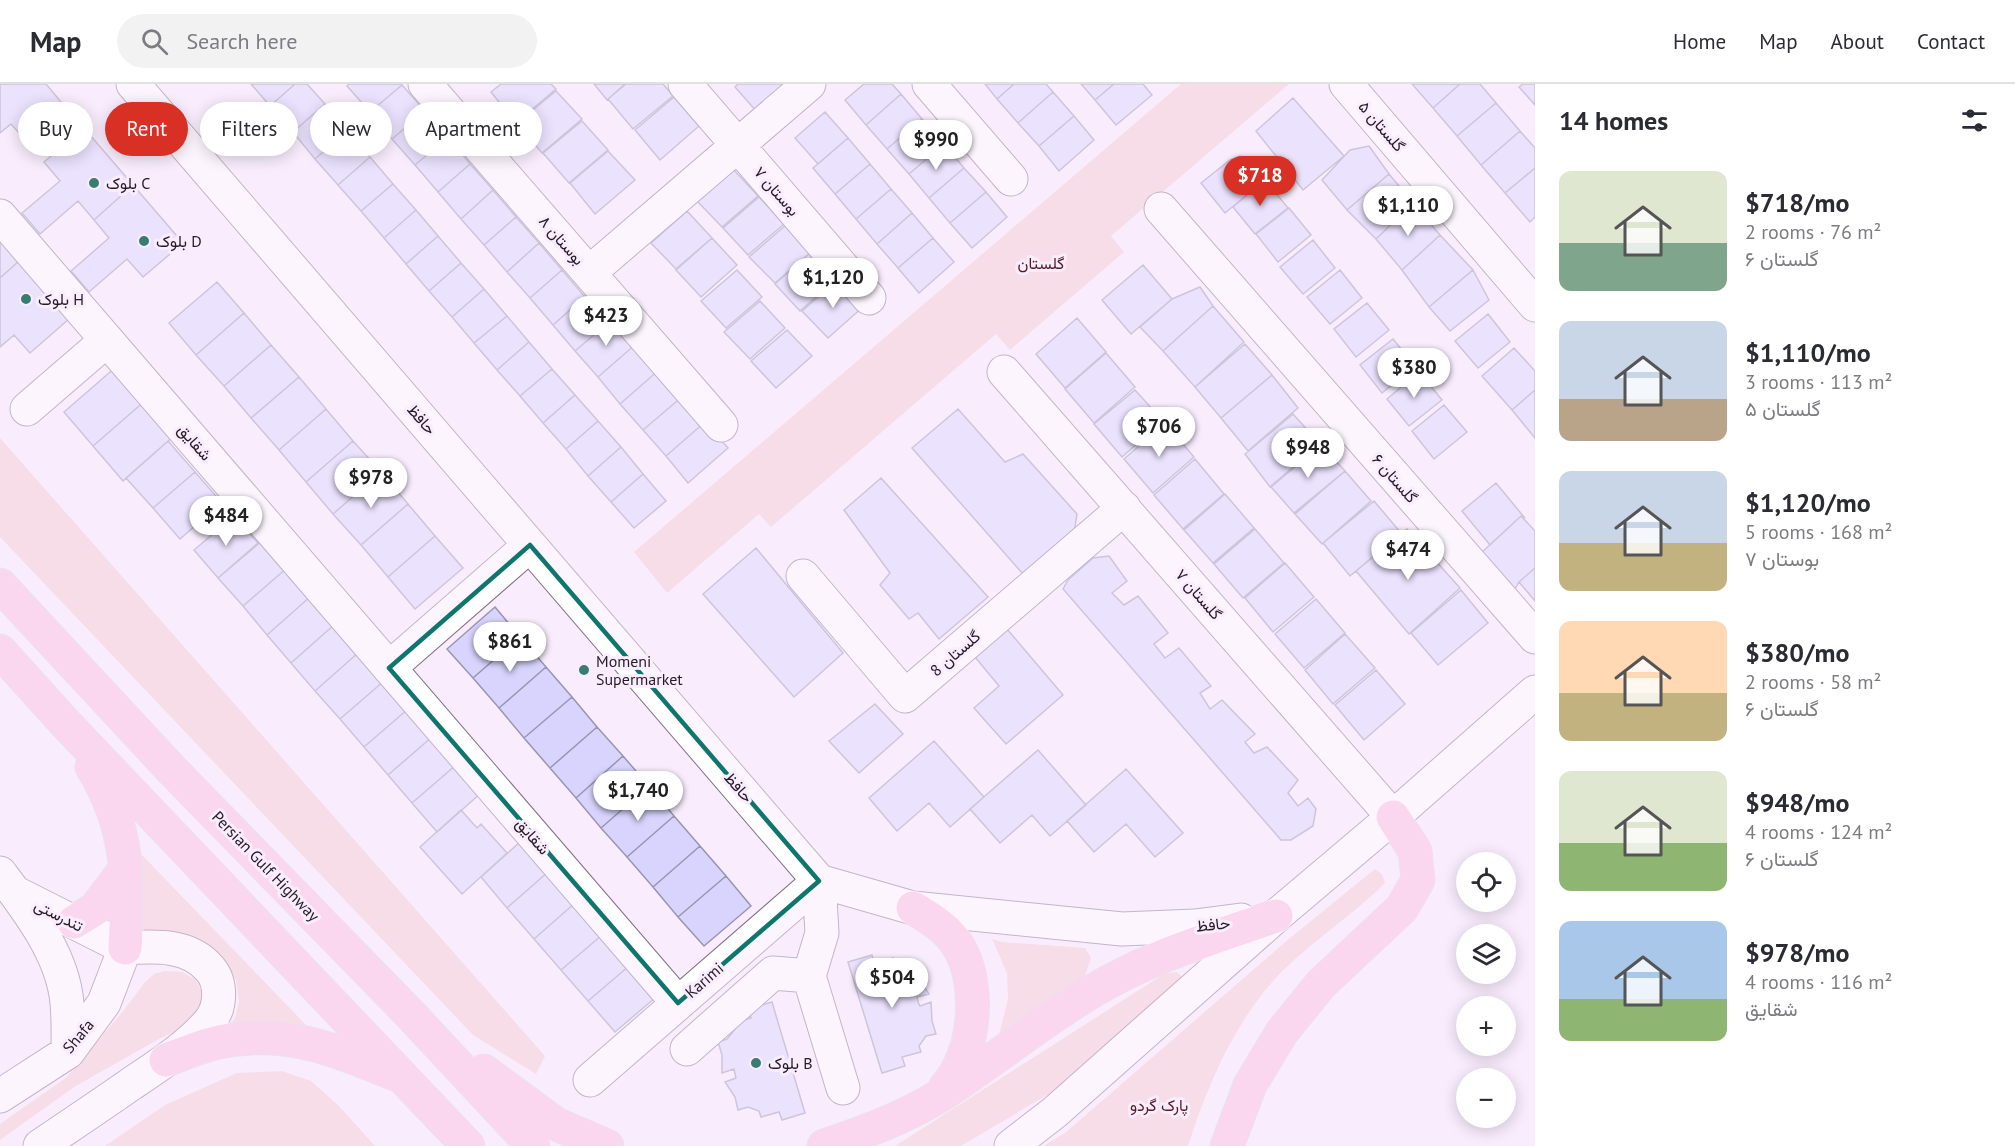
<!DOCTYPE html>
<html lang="en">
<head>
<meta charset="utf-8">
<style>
  body { margin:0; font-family:"PT Sans",Vazirmatn,sans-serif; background:#f2f2f3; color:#2b2b33; height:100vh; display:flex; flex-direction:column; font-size:22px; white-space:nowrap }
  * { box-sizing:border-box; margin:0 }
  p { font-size:20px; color:#7c7c81 }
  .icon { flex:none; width:33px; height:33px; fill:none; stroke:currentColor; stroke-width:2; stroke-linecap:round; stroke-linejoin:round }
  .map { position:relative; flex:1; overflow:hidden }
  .drawer { display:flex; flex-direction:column; background:#fff; width:480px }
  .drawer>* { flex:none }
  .banner { position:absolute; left:18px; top:18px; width:570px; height:54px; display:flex; gap:12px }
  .tools { position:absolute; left:1456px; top:768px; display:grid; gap:12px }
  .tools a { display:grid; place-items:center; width:60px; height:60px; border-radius:50%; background:#fff; box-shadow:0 3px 15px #0003; font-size:30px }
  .price { position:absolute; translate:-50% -51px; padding:0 14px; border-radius:21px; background:#fff; color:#222; font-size:20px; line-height:39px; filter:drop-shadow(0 2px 3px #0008) }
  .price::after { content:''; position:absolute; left:50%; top:36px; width:18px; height:14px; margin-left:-9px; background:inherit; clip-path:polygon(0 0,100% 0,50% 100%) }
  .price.active { background:#d93025; color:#fff }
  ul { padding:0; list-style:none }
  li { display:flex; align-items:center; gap:18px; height:150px; padding:0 24px }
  li span { display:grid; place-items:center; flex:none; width:168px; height:120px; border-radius:12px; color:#555 }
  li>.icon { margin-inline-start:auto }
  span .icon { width:72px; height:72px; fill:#fffc; stroke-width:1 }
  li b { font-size:26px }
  h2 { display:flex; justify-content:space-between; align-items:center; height:72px; padding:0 24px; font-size:26px }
  .tag { padding:0 21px; border-radius:27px; background:#fff; box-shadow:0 3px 15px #0003; font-size:21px; line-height:54px }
  .tag.active { background:#d93025; color:#fff }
  header { display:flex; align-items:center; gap:36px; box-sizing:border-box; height:84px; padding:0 30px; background:#fff; border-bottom:2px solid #e1e1e2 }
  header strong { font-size:28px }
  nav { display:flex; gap:33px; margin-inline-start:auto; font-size:21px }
  .search { width:420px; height:54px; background:#f2f2f3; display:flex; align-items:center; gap:15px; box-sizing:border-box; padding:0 21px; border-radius:33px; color:#7c7c81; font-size:22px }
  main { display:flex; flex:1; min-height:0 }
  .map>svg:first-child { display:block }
</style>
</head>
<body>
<header>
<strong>Map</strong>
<div class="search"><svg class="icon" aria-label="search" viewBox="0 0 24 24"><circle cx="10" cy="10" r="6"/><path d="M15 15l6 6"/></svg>Search here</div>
<nav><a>Home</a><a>Map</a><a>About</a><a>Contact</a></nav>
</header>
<main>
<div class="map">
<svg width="1535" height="1062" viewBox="0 0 1535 1062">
  <rect width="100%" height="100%" fill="#f9edfd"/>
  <path fill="#f2cacd" d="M1181,0h108l-178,152 13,16 -114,98 -14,-16 -225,193 -12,-13 -92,79 -33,-41z
    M0,354l545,618 -9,18 -63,-39 -473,-498z
    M141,770l168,174 -83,1 9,-11 4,-16 -3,-22 -14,-20 -43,-26 -24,-4 -17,1 5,-38z
    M1375,785l7,5 3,9c-35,35 -78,61 -111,97 -42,47 -67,107 -86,166h-145l22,-13 225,-195z
    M992,855l9,3 84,6 6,10 -6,18 -86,59 9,-36 -1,-26z
    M165,887l17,1 13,7 7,13v13l-9,13 -13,11 -23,11 -83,47 -74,53v-16l67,-47 57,-67 21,-28 9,-8z
    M1177,888l8,8 -133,112 -91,54h-66l269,-172z
    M282,987l29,10 28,25 36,40h-270l60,-41 72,-32z"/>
  <path fill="#d9d4fe" stroke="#9995b1" stroke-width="1.5" d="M0,0h46l20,24 -39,34 -16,-18 -11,9z
    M251,0h44l-25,22z
    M295,0h12l18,20 -32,28 -23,-26z
    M349,0h53v1l-32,27 -23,-26z
    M501,0h50l5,5 -40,34 -25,-31z
    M594,0h31l-18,16z
    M626,0h37l10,12 -40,33 -25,-30z
    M738,0h51l-32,28 -22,-25z
    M864,0h28l9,10 -35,31 -21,-25z
    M985,0h29l-17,15z
    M1014,0h32l7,8 -35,31 -21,-24z
    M1081,0h33l-19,16z
    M1114,0h29l9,11 -36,30 -21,-25z
    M1412,0h48l-27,24z
    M1460,0h20l16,19 -39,33 -24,-28z
    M1523,0h12v21l-16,-18z
    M402,1l23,26 -33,28 -22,-27z
    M556,7l26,28 -40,34 -25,-30z
    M1053,8l21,24 -35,30 -21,-23z
    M901,10l21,25 -35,30 -21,-24z
    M674,13l25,29 -39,34 -25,-30z
    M1293,14l51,58 -41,34 -47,-59z
    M1496,19l24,28 -39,34 -24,-29z
    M325,20l23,27 -33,28 -22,-27z
    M425,27l23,26 -33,28 -23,-26z
    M825,28l23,26 -30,26 -23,-26z
    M1074,32l20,24 -35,31 -20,-25z
    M922,35l22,25 -35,30 -22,-25z
    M582,37l26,29 -39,33 -26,-30z
    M84,44l49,57 -39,35 -16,-19 -38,33 -18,-21 38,-32 -16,-19z
    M348,47l22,26 -32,28 -23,-26z
    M1520,47l15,17v20l-30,25 -24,-28z
    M448,53l22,27 -32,28 -23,-27z
    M848,54l22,26 -35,30 -22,-26z
    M944,60l20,24 -35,30 -20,-24z
    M1369,62l20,28 -42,36 -25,-30 28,-30z
    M608,67l27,29 -40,34 -25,-31z
    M1240,72l11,5 14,19 -40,33 -24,-30 29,-23z
    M370,73l23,27 -32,27 -23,-26z
    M470,80l23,26 -32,29 -23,-27z
    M870,80l21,25 -35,30 -21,-25z
    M964,84l22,24 -36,31 -21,-25z
    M1535,84v49l-5,5 -25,-29z
    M733,85l25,27 -36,31 -25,-26z
    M1389,90l24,29 -37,36 -29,-29z
    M1265,96l23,28 -33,26 -22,-27z
    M393,100l23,26 -32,28 -23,-27z
    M133,101l50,58 -40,34 -16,-18 -38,33 -18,-21 38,-33 -15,-18z
    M891,105l21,24 -35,31 -21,-25z
    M493,106l23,27 -32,28 -23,-26z
    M986,108l21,25 -35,31 -22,-25z
    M759,113l25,27 -36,31 -25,-27z
    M1413,119l27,32 -38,35 -26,-31z
    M1289,124l22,27 -33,27 -22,-28z
    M416,126l22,26 -32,28 -22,-26z
    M687,127l25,27 -36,31 -25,-26z
    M912,129l21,25 -35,30 -21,-24z
    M516,133l23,26 -32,29 -23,-27z
    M786,141l25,27 -36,31 -26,-26z
    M1440,151l33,35 -44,37 -27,-37z
    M438,152l23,27 -32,28 -23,-27z
    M712,154l25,27 -36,32 -25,-27z
    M933,154l21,24 -35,31 -21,-25z
    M0,155l19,22 -19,17z
    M1313,156l22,28 -32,26 -23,-27z
    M539,159l23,27 -32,28 -23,-26z
    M811,168l25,27 -36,32 -25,-27z
    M19,177l50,58 -39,34 -16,-18 -14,12v-69z
    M461,179l23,26 -32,28 -23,-26z
    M1143,181l29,34 -41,35 -29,-34z
    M562,186l23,27 -32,28 -23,-27z
    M737,186l25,27 -36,31 -25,-27z
    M1340,186l22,28 -32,26 -23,-27z
    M1473,186l16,30 -39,31 -21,-24z
    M839,195l25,27 -36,32 -26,-27z
    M217,198l27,31 -48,42 -27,-32z
    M1200,203l13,19 -50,45 -23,-24 32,-28z
    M484,205l23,27 -33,27 -22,-26z
    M592,206l23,27 -40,34 -22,-26z
    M760,217l25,27 -35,31 -26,-27z
    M1367,219l22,27 -33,27 -22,-28z
    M1213,222l31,36 -49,45 -32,-36z
    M244,229l27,32 -47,41 -28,-31z
    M1488,230l22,28 -32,26 -23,-27z
    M507,232l22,26 -32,28 -23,-27z
    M615,233l22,26 -39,34 -23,-26z
    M1077,234l29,34 -41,36 -29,-34z
    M787,246l25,26 -36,32 -25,-27z
    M1393,255l22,27 -33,27 -22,-28z
    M529,258l23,27 -32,27 -23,-26z
    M637,259l23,26 -40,35 -22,-27z
    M1245,260l27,31 -51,43 -26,-31z
    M271,261l28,32 -48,41 -27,-32z
    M1514,264l21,23v19l-23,20 -30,-34z
    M1106,269l29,34 -41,36 -29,-34z
    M117,282l29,34 -53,46 -29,-34z
    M552,285l23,26 -32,28 -23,-27z
    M660,285l23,27 -40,34 -23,-26z
    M1419,288l23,28 -33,26 -22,-27z
    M1272,291l26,33 -50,43 -27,-33z
    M299,293l27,32 -47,41 -28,-32z
    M1135,306l28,31 -41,36 -28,-33z
    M1535,306v48l-23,-28z
    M575,311l23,26 -32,28 -23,-26z
    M683,312l22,26 -39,34 -23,-26z
    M146,316l29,35 -52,46 -30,-35z
    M1444,321l23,27 -33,27 -22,-28z
    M326,325l27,32 -47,41 -27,-32z
    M958,325l47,53 18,-8 54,60 -3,19 -51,41 -111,-126z
    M1293,330l27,30 -50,43 -25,-33z
    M598,337l23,26 -33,29 -22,-27z
    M705,338l23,26 -40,35 -22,-27z
    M1165,339l29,34 -41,36 -29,-34z
    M168,357l27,31 -42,36 -27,-30z
    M353,357l28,31 -48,42 -27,-32z
    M1321,361l24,26 -51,42 -23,-26z
    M621,363l22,27 -32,28 -23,-26z
    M1195,375l29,35 -41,35 -29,-34z
    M1345,387l26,30 -49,43 -27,-30z
    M195,388l27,31 -42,36 -27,-31z
    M381,388l27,32 -47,41 -28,-31z
    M643,390l23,27 -32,27 -23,-26z
    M881,394l107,119 -49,42 -21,-26 -9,6 -29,-34 10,-12 -46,-63z
    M1496,399l28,34 -3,-1 -31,29 -28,-34z
    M1225,410l29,34 -41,35 -29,-33z
    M1374,417l27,32 -51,43 -27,-33z
    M408,420l27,32 -47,41 -27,-32z
    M234,432l24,27 -40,35 -24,-28z
    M1521,432l14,15v37l-16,14 -4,7 -34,-36z
    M1255,445l29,34 -41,35 -29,-34z
    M1407,445l53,59 -51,46 -53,-63z
    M435,452l28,32 -48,41 -27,-32z
    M263,456l24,28 -44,38 -25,-28z
    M756,464l87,105 -49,44 -91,-103z
    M1109,472l18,25 -15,12 12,12 14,-9 30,37 -14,11 11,14 14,-10 32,38 -11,7 10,16 12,-9 33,34 -10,8 9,11 13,-6 31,33 -10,13 10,13 10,-8 8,11 -3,17 -22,14h-10l-218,-251 5,-9 25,-22z
    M1285,479l29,34 -41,35 -28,-34z
    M287,484l24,28 -44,39 -24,-29z
    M1535,484v33l-16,-19z
    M1461,506l27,33 -50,42 -27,-32z
    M311,512l24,28 -44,39 -24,-28z
    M1316,515l29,34 -41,35 -29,-34z
    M495,523l25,30 -47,41 -26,-29z
    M335,540l24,28 -44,39 -24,-28z
    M1007,545l56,66 -57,49 -32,-36 25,-22 -24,-29z
    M1345,550l30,34 -42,36 -28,-34z
    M520,553l26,30 -47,41 -26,-30z
    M359,568l25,29 -44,38 -25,-28z
    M546,583l26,30 -48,41 -25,-30z
    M1376,586l29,34 -41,36 -29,-35z
    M384,597l24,28 -44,38 -24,-28z
    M572,613l25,30 -47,41 -26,-30z
    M875,620l28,30 -44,39 -30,-32z
    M408,625l24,28 -44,38 -24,-28z
    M597,643l26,29 -47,42 -26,-30z
    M432,653l24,28 -44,38 -24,-28z
    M934,657l50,56 -34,30 -21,-24 -32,28 -28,-33z
    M1038,666l48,55 -36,31 -18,-21 -32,28 -30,-34z
    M623,672l26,30 -48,42 -25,-30z
    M456,681l25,28 -44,39 -25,-29z
    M1126,685l57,64 -28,24 -29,-33 -32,28 -27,-31z
    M649,702l25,30 -47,41 -26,-29z
    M461,726l16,18 4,-4 26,29 -45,41 -42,-47z
    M674,732l26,30 -47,41 -26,-30z
    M521,757l27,31 -41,36 -26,-31z
    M700,762l26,30 -48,41 -25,-30z
    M548,788l27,31 -41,36 -27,-31z
    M726,792l25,30 -47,40 -26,-29z
    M575,819l27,32 -41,35 -27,-31z
    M602,851l27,31 -41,35 -27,-31z
    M872,871l2,9 19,-6 1,6 11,5 10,-4 4,14 10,15 -12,3 1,5 2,4 11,-4 1,19 4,13 -10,2 -7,10 2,6 -19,5 3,9 -23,7 -34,-111z
    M629,882l27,31 -41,35 -27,-31z
    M772,918l33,111 -23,7 -3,-8 -18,5 -2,-6 -11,-4 -10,3 -3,-13 -10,-15 11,-4 -2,-9 -12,4v-18l-4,-13 9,-3 8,-10 -2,-6 18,-5 -3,-9z"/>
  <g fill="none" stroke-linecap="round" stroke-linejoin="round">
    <g stroke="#827088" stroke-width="35">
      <path id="minor" d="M133,0l686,797 94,27 209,21 73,-3 46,-6
        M425,0l296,341
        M685,0l184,214
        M929,0l82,95
        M1346,0l189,221
        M1161,125l374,428
        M0,132l678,787
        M590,188l219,-188
        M1004,288l389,445
        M27,325l80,-69
        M803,492l102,120 219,-188
        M389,584l141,-123
        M0,789c27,36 59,77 66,122 3,19 2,38 2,57
        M819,797l3,52 -13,43 34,112
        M16,809l109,55
        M687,965l86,-76 36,3
        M590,996l229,-199
        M0,1012l68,-44 36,-49 21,-55
        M40,1062c31,-21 61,-41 91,-62 27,-18 58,-38 79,-63 11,-14 12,-38 0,-52 -21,-25 -55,-23 -85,-21
        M1011,1062l44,-34 221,-196 117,-99 142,-125"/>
    </g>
    <g stroke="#d7d6d8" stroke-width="35">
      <path id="highway" d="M0,501l171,184 239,245 123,132
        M0,567l66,73 402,422
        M92,683c37,60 37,113 33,181
        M913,824c12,7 24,14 34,24 33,33 31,98 11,137 -3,7 -9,13 -13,19
        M74,838l21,-13 31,-41
        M166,976c17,-6 35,-14 53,-18 67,-14 116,8 176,32
        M484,987l72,53 51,22
        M824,1062c41,-14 80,-28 117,-51 51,-33 98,-72 150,-103 57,-35 122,-54 185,-76
        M1227,1062l23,-61 32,-53 39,-48 81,-76 16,-28 -3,-29 -22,-34"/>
    </g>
    <use href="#minor" stroke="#fff" stroke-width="33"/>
    <use href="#highway" stroke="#fabdde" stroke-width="33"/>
  </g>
  <path d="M0 0H1535V1062H0ZM530,461l289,336 -141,122 -289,-335z" fill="#f9edfd" fill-opacity=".55" fill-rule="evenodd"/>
  <path fill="none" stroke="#0f766e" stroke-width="4.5" stroke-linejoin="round" d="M530,461l289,336 -141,122 -289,-335z"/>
  <g fill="#387d72" stroke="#f9edfd" stroke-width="2">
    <circle cx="94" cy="99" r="6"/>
    <circle cx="144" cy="157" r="6"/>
    <circle cx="26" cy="215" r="6"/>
    <circle cx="584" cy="586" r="6"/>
    <circle cx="756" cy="979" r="6"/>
  </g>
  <g text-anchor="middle" stroke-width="6" stroke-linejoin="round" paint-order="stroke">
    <g font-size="16" fill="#231b25" stroke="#f9edfd">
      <text transform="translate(1382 42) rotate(49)" y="6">گلستان ۵</text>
      <text transform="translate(777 107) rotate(49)" y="6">بوستان ۷</text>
      <text transform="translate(562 156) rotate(49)" y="6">بوستان ۸</text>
      <text transform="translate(422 335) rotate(49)" y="6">حافظ</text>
      <text transform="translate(195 358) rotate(49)" y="6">شقایق</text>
      <text transform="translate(1395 394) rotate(49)" y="6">گلستان ۶</text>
      <text transform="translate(1199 510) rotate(49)" y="6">گلستان ۷</text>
      <text transform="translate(955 569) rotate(-41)" y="6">گلستان 8</text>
      <text transform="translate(739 703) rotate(49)" y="6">حافظ</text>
      <text transform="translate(533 752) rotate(49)" y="6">شقایق</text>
      <text transform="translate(266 782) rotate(46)" y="6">Persian Gulf Highway</text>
      <text transform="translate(59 831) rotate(27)" y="6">تندرستی</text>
      <text transform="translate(1213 840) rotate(-6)" y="6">حافظ</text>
      <text transform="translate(704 896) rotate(-41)" y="6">Karimi</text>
      <text transform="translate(78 952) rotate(-50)" y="6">Shafa</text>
    </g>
    <g font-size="16" fill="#231b25" stroke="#f9edfd" text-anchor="start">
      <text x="106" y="105">بلوک C</text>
      <text x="156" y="163">بلوک D</text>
      <text x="38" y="221">بلوک H</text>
      <text x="596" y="583">Momeni<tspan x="596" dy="18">Supermarket</tspan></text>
      <text x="768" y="985">بلوک B</text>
    </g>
    <g font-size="16" fill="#551a24" stroke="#f9edfd">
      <text x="1041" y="185">گلستان</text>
      <text x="1159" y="1027">پارک گردو</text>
    </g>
  </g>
</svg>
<div class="tools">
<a><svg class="icon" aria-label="locate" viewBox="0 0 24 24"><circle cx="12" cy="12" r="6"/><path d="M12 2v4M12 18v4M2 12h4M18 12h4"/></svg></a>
<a><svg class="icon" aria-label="layers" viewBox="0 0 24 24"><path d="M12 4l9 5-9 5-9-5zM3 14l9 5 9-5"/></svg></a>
<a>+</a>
<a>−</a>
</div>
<b class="price" style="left:936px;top:87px">$990</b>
<b class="price active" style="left:1260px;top:123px">$718</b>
<b class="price" style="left:1408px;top:153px">$1,110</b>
<b class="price" style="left:833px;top:225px">$1,120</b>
<b class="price" style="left:606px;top:263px">$423</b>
<b class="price" style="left:1414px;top:315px">$380</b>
<b class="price" style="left:1159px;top:374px">$706</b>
<b class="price" style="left:1308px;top:395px">$948</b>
<b class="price" style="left:371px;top:425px">$978</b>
<b class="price" style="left:226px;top:463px">$484</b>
<b class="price" style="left:1408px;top:497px">$474</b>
<b class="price" style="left:510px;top:589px">$861</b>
<b class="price" style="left:638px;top:738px">$1,740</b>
<b class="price" style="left:892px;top:925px">$504</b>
<div class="banner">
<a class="tag">Buy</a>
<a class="tag active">Rent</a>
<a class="tag">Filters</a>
<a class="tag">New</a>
<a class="tag">Apartment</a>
</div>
</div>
<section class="drawer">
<h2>14 homes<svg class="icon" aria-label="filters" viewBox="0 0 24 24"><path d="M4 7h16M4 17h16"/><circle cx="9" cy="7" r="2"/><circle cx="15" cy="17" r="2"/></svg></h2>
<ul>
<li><span style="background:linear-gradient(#dfe7d0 60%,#7fa58c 0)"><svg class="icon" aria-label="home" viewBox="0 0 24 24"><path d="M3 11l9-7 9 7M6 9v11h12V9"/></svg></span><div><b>$718/mo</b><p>2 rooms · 76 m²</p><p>گلستان ۶</p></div></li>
<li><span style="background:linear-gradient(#c9d6e8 65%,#b9a48a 0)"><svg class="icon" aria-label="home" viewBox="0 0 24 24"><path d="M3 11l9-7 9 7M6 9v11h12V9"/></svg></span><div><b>$1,110/mo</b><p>3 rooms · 113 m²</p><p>گلستان ۵</p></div></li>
<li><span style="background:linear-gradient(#c9d6e8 60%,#c2b280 0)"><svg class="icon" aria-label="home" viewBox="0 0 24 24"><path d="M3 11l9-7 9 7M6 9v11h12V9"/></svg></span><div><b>$1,120/mo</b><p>5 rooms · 168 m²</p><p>بوستان ۷</p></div></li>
<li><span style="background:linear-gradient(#ffd9b3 60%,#c2b280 0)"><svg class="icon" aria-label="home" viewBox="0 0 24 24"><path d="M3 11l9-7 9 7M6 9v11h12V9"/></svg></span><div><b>$380/mo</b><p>2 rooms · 58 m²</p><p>گلستان ۶</p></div></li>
<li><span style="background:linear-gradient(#dfe7d0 60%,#8fb573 0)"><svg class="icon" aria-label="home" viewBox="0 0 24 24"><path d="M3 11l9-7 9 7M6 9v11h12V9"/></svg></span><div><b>$948/mo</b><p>4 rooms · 124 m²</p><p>گلستان ۶</p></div></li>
<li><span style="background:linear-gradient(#a9c7e8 65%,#8fb573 0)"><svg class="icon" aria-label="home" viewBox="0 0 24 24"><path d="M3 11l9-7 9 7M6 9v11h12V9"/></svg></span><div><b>$978/mo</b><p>4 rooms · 116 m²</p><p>شقایق</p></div></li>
</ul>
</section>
</main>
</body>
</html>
